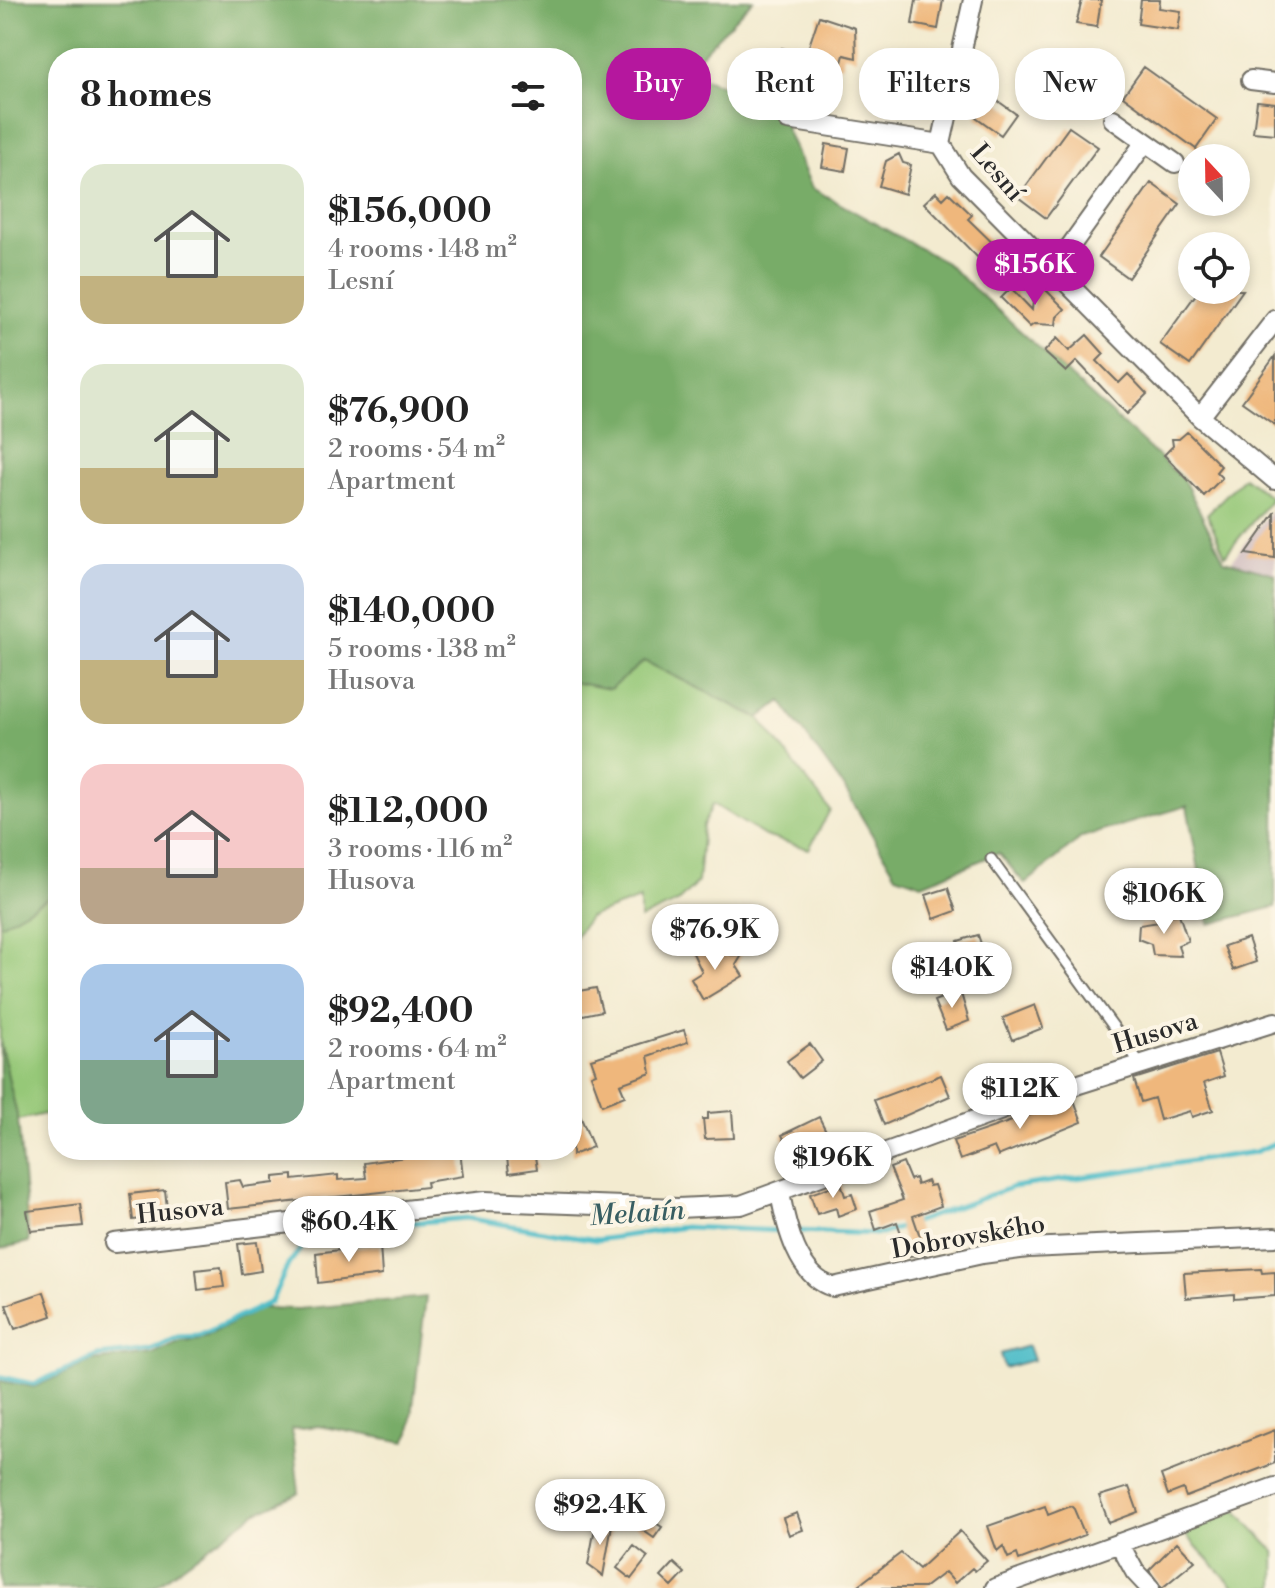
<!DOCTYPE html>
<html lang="en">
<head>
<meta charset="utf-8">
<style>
  body { margin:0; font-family:"Libre Bodoni",serif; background:#f6f6f6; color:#222; height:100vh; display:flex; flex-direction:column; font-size:30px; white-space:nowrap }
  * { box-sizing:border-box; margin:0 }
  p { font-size:26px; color:#767676 }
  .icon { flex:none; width:44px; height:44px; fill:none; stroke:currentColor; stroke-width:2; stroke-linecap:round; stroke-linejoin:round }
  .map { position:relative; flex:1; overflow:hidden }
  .panel { position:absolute; left:48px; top:48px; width:534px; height:1112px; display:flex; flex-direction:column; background:#fff; border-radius:32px; box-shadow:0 4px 12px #0003 }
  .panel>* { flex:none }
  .banner { position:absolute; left:606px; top:48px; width:548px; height:72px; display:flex; gap:16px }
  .needle { width:52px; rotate:338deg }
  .fabs { position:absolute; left:1178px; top:144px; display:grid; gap:16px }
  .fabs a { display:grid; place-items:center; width:72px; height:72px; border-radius:50%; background:#fff; box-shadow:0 4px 12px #0003; font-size:40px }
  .price { position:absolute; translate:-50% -68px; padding:0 18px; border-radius:28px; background:#fff; color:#222; font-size:26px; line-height:52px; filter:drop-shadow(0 2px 4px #0008) }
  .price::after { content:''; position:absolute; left:50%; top:48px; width:24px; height:18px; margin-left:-12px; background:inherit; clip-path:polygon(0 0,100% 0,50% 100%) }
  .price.current { background:#b5179e; color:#fff }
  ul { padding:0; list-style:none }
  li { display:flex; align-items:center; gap:24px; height:200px; padding:0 32px }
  li span { display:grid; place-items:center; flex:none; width:224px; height:160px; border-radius:24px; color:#555 }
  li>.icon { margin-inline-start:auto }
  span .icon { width:96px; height:96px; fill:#fffc; stroke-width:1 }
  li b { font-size:34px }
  h2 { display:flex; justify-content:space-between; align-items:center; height:96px; padding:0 32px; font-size:34px }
  .pill { padding:0 28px; border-radius:32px; background:#fff; box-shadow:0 4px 12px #0003; font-size:28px; line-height:72px }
  .pill.current { background:#b5179e; color:#fff }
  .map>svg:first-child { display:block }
</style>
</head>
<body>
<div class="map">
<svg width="1275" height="1588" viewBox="0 0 1275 1588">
  <rect width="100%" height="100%" fill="#fcf5e5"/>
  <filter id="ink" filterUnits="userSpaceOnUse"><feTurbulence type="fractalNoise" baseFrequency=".0125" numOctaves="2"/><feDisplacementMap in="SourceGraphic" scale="16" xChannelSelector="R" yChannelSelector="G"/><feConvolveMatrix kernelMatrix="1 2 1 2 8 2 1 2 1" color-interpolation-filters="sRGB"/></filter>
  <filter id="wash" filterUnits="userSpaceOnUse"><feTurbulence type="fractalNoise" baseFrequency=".006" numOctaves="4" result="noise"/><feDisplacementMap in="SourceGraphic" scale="32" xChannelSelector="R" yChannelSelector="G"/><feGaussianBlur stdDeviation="1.8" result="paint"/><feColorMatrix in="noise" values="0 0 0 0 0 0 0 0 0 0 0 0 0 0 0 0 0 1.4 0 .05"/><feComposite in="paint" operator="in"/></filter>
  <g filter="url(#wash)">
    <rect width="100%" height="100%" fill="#f3ebd0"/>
    <path fill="#d2bfc1" d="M1275,506v68l-44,-12 13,-18z"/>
    <path fill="#96c878" stroke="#607a52" stroke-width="2" d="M1244,477l28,21 -47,57 -18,-41z
      M644,661l115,57 71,92 -21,39 -44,-13 -52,-32 -10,21 -5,57 -20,20 -38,17v-20l-51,18 -17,24v-259l38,7z
      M58,892v219l-40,9 -18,-78v-117z
      M1236,1510l39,42v36h-40l-54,-58z"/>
    <path fill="#78ac68" stroke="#526c4a" stroke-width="2" d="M0,0h753l-69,72 110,38 -9,17 27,61 134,75 238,217 40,80 51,14v333l-66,17 -22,-118 -105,31 -57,47 -26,-31 -77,31 -26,-9 -51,-86 -64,-88 -22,17 -115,-57 -34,28 -38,-7v-624h-514v834l-58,33z
      M0,1042l18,78 11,122 -29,7z
      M426,1297l-16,136 -5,9 -87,-16 -26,3 7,64 -44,20 -102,75h-153v-207l34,6 59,-26 59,-7 28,-13 21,-2 60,-31 37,1z"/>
    <path fill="#51bec9" stroke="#3e747a" stroke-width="2" d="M1028,1346l5,14 -29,8 -4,-14z"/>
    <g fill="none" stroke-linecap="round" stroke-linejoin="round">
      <path stroke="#51bec9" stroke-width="5" d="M795,1231l87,3 131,-47 242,-35 20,-9
        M0,1377l34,7 63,-28 53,-6 28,-13 21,-1 72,-34 17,-37 23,-30 8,-4 147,-13 131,22 87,-13 101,4"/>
    </g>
    <g id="blocks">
      <path fill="#efb77c" d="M916,0h27l-5,29 -26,-5z
        M1082,0h19l-4,27 -21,-3z
        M1141,0h19l-1,8 22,3 -3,19 -40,-6z
        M819,16l36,12 1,30 -12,-3 -3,11 -12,-4 -6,19 -47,-15 6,-18 24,7z
        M1144,67l73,52 -21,30 -73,-53z
        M991,96l25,18 -15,21 -25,-18z
        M1257,101l18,2v31l-22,-2z
        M1069,127l29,20 -52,71 -28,-21z
        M826,144l23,4 -4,23 -23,-4z
        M899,154l4,9 8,2 -6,29 -26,-8 7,-25z
        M1151,183l29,21 -52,74 -29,-21z
        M936,192l7,7 6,-6 23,22 -4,4 37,36 -15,15 -66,-67z
        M1041,285l24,24 -8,8 -1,8 -22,-1 -4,3 -29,-29 10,-10 21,22 2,-18z
        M1199,290h44l-53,75 -30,-21z
        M1087,335l17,19 -7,7 22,22 9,-9 19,20 -20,20 -50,-53 -11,11 -22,-20 13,-14 12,13z
        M1275,356v69l-33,-23z
        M1187,432l34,34 -5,6 6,6 -18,18 -40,-41 9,-9 -1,-7h7z
        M1275,513v45l-29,-4z
        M948,888l8,23 -22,8 -8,-24z
        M1179,914l9,27 -10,4 3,11 -28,-1 -2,-11 -13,-5 1,-14 27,-4 -1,-5z
        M978,935l11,32 -21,7 -10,-33z
        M1248,938l8,24 -23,8 -9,-24z
        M710,948l6,10 12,-7 3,4h11l-6,10 7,11 -40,24 -12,-21 11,-7 -10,-21z
        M596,988l6,23 -24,5 -5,-24z
        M960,990l9,31 -23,9 -12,-29z
        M1035,1005l8,23 -31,12 -9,-22z
        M684,1030l4,12 -40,14 3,17 -31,11 5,12 -23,9 -11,-30 5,-2 -5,-14z
        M810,1044l12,17 -22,17 -13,-17z
        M1217,1053l7,23 -20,7 9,27 -21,7 -2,-6 -30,9 -6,-22 -13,4 -7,-23z
        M941,1075l9,21 -66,29 -10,-25z
        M572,1096l21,51 -21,8z
        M1074,1100l8,22 -84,34 -4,-9 -34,13 -7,-19z
        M732,1111l2,27 -29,1 -2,-20h5v-6z
        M819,1117l11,22 -35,23 -13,-27z
        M405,1150h55l3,26 -37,6 1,5 -199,22 -3,-27 15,-2 3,7 31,-4v-6l19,-2v5l45,-5v5l28,-2 -2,-15 42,-6z
        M506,1150h28l3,19 -28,4z
        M903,1163l7,17 5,-2 2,7 10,-4 2,5 5,-1 7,21 -28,10 13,38 -6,1 -11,1 -12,-34 -21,8 -6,-19 33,-11 -13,-32z
        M841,1183l4,13 7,-2 5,15 -19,7 -2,-8 -19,6 -7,-20z
        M165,1190l2,18 -7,1 1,8 -28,3 -3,-26z
        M80,1204l3,22 -52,5 -4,-20z
        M257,1242l4,29 -19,3 -4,-30z
        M380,1245l2,30 -64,8 -2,-30z
        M221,1267l3,20 -26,3 -2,-20z
        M1261,1269l1,4 13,-1v24l-41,3v-5l-48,4 -2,-25z
        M44,1292l8,24 -37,13 -9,-24z
        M1275,1430v33l-89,34 -3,-8 -15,6 -7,-20z
        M1129,1487l9,25 -29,11 -10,-27z
        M610,1494l52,33 -8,11 -50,-35z
        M1045,1506l3,9 23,-9 3,3 11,26 -66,25 -2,-6 -9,4 -5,-12 -6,5 -9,-25z
        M797,1513l6,17 -14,5 -6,-17z
        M596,1522l16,3 -9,51 -15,-11z
        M960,1531l27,30 -12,10 -3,-3 -17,15 -10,-11 -21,16h-69l46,-35 18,16z
        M1177,1542l18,19 -33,27 -13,-18z
        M634,1546l14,11 -17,22 -14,-11z
        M674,1563l11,10 -13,14 -11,-10z"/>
    </g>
  </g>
  <g filter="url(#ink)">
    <use href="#blocks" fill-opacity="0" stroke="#716e65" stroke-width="2"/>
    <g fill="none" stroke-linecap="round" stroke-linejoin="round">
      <g stroke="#716e65" stroke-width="13">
        <path id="service" d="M991,859l149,204"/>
      </g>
      <g stroke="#716e65" stroke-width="22">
        <path id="minor" d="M973,0l-32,144 20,32 239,241 75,63
          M1251,80l24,3
          M1113,119l62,44
          M788,120l153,24
          M1054,269l91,-127
          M1200,417l75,-97
          M780,1193c6,33 18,84 53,94l149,-33 46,-6 247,-11
          M114,1243l371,-42 193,7 63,-3 294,-107 240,-76
          M1119,1543l16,29 15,16
          M995,1588l280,-101"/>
      </g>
      <use href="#service" stroke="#fff" stroke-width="9"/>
      <use href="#minor" stroke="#fff" stroke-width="18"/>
    </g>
  </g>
  <g text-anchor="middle" stroke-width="8" stroke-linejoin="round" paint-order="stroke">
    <g font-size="26" fill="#2b2b2b" stroke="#fcf5e5">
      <text transform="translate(998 172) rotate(49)" y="9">Lesní</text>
      <text transform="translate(1155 1032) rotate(-17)" y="9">Husova</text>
      <text transform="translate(180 1210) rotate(-6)" y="9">Husova</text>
      <text transform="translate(968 1236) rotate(-10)" y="9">Dobrovského</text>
    </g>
    <g font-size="28" font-style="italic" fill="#385e62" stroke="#fcf5e5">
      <text transform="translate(637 1212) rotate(-4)" y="10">Melatín</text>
    </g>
  </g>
</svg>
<div class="fabs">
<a><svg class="needle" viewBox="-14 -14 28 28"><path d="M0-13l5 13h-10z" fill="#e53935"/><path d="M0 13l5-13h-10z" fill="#767676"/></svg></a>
<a><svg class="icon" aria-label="locate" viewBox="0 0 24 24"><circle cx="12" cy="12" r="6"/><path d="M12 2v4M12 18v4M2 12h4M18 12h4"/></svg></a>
</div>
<b class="price current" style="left:1035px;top:307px">$156K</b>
<b class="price" style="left:1164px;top:936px">$106K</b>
<b class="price" style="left:715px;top:972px">$76.9K</b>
<b class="price" style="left:952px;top:1010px">$140K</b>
<b class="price" style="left:1020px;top:1131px">$112K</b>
<b class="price" style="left:833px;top:1200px">$196K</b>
<b class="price" style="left:349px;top:1264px">$60.4K</b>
<b class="price" style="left:600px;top:1547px">$92.4K</b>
<div class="banner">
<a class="pill current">Buy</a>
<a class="pill">Rent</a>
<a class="pill">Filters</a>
<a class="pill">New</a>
</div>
<section class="panel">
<h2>8 homes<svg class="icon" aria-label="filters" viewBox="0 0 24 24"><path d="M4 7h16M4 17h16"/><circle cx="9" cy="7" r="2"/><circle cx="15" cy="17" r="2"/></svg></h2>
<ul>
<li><span style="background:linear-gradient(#dfe7d0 70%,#c2b280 0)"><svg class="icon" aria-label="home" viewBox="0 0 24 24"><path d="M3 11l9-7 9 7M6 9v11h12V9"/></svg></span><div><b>$156,000</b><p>4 rooms · 148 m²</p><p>Lesní</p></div></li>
<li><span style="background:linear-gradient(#dfe7d0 65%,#c2b280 0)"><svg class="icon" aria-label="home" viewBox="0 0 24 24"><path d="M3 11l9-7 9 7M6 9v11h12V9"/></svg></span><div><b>$76,900</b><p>2 rooms · 54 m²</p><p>Apartment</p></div></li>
<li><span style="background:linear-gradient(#c9d6e8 60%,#c2b280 0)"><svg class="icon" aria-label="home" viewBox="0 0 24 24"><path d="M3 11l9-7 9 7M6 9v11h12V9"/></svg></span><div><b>$140,000</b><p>5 rooms · 138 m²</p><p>Husova</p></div></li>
<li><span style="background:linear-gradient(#f6c9c9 65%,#b9a48a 0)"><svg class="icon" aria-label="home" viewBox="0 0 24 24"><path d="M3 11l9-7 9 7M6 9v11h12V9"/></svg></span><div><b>$112,000</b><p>3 rooms · 116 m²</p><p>Husova</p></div></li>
<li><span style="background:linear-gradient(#a9c7e8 60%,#7fa58c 0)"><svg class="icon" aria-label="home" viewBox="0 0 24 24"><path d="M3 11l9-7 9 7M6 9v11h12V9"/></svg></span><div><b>$92,400</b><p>2 rooms · 64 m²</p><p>Apartment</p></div></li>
</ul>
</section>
</div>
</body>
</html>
